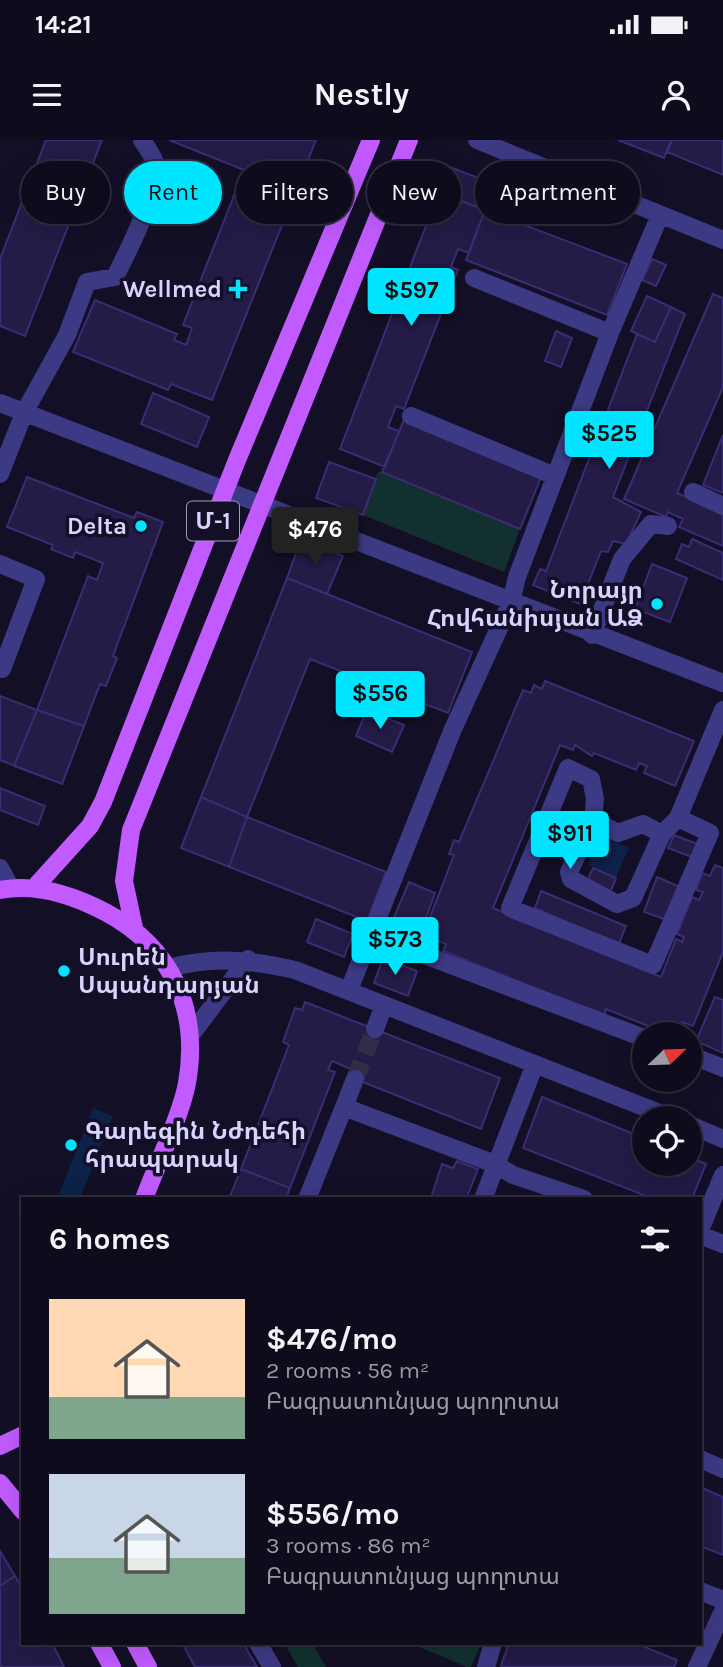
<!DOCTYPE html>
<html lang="en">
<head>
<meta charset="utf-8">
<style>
  body { margin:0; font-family:Karla,"Noto Sans Armenian",sans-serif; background:#171425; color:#f1f3f6; height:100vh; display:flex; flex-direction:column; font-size:26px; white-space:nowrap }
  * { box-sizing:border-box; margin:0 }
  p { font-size:23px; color:#9b9ba3 }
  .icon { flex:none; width:38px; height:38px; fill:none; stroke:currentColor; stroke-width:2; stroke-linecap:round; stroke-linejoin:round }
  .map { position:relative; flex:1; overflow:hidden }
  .drawer { position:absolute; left:21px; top:1057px; width:681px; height:448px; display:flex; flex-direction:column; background:#0e0b1c; border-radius:0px; box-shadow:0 7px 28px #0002,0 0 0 2px #2e2b3b }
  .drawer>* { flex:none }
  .guide { position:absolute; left:21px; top:21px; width:682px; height:63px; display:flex; gap:14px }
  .needle { width:46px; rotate:67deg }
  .buttons { position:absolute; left:632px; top:882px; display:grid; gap:14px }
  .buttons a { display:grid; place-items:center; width:70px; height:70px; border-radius:50%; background:#0e0b1c; box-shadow:0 7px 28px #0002,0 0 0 2px #2e2b3b; font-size:35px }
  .price { position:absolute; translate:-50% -60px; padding:0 16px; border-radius:7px; background:#00e5ff; color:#111; font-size:23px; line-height:46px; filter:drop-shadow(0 2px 4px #0008) }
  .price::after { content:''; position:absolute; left:50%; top:42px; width:21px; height:16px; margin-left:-10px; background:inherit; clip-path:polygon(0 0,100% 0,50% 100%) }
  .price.on { background:#222; color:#fff }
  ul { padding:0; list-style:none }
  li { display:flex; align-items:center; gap:21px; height:175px; padding:0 28px }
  li span { display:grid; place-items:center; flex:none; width:196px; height:140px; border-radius:0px; color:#555 }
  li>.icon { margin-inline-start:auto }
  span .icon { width:84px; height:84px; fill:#fffc; stroke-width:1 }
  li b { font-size:30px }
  h2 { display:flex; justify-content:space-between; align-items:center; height:84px; padding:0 28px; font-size:30px }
  .tag { padding:0 24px; border-radius:32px; background:#0e0b1c; box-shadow:0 7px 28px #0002,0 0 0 2px #2e2b3b; font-size:24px; line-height:63px }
  .tag.on { background:#00e5ff; color:#111 }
  .status { display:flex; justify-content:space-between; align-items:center; height:49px; padding:0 35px; background:#0e0b1c; direction:ltr }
  .status svg { height:19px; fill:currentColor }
  header { display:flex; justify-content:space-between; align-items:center; height:91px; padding:0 28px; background:#0e0b1c; font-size:32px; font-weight:700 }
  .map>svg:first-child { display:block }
</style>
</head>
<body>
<div class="status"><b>14:21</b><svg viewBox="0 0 49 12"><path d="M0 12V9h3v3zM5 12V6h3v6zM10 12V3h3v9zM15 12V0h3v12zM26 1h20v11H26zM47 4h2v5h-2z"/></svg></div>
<header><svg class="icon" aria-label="menu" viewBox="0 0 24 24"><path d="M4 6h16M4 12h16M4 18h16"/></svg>Nestly<svg class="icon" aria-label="person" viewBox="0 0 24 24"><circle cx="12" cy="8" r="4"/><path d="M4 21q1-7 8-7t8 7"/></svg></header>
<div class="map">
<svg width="723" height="1527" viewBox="0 0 723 1527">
  <rect width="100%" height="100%" fill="#130f26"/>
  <path fill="#12302f" d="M378,331l142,58 -16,43 -141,-57z
    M284,1503h28l14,24h-28z
    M410,1503h68l3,1 -10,23h-4z"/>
  <path fill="#0c2248" d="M601,696l28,12 -13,29 -28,-12z
    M93,968l20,8 -33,83h-23z"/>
  <path fill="#241b47" stroke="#3b2d73" stroke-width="2" d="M46,0h56l-77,196 -25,-10v-67z
    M169,0h147l-104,260 -41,-16 -3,6 -95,-38 22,-52 82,34 -3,6 12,5 6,-17 -9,-3 61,-155z
    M618,0h53l-7,18z
    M672,0h51v35l-56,-23z
    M447,26l47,18 -10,26 -47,-18z
    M439,52l46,18 -16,43 -11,-4 -7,18 7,3 -54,139 -8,-3 -8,21 11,4 -14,36 -45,-18z
    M485,70l142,54 -20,51 -141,-55z
    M652,119l14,6 -10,21 -14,-6z
    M713,154l10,4v89l-46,106 46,20v33l-44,-19 4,-8 -15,-7 -2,5 -42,-18z
    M647,156l24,11 -16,35 -24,-11z
    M671,167l14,7 -72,183 28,15 -15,32 -13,-3 -5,11 -7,-1 -21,53 -47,-19 7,-16 6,2 91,-237 18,8z
    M556,191l16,7 -11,29 -16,-6z
    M153,253l56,24 -12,30 -56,-23z
    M404,280l137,57 -21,52 -138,-57z
    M723,295v58l-20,-8z
    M329,322l47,17 -13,36 -47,-17z
    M27,337l107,41 3,-6 26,10 -50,134 4,2 -11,28 -6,-2 -38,100 -62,-24v-64l37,14 51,-134 9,4 6,-17 -28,-11 -2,6 -22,-9 2,-4 -46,-18z
    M301,399l42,17 -16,38 -40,-16z
    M692,399l31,14v27l-47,-21 6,-15 7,3z
    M652,424l35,14 -17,44 -35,-13z
    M287,438l185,74 -24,61 -138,-54 -63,158 139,55 -19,49 -186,-73z
    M545,541l149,60 -19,45 -31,-13 3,-7 -8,-3 -3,7 -42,-17 -2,3 -17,-11 -2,5 -13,-5 -67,163 168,69 15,-38 6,3 2,-5 -7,-3 15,-37 7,3 4,-8 -7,-2 6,-17 8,3 5,-11 8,3v84l-30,74 -11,-4 -3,8 -7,-2 -4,6 -62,-25 -2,7 -161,-65 3,-7 -16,-6 6,-15 -7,-3 25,-65 -5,-1 5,-14 5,2 64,-152 8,3 3,-8 8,4z
    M37,570l47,16 -22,58 -48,-18z
    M367,570l37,15 -12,27 -36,-16z
    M0,648l45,18 -7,19 -38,-15z
    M201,657l46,20 -18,50 -48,-19z
    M674,695l26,10 -6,13 -26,-10z
    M593,728l23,10 -6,15 -24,-10z
    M657,737l23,10 -13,33 -23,-8z
    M409,742l26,11 -16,45 -29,-11z
    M541,751l85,35 -8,20 -83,-38z
    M316,779l37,15 -9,23 -37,-15z
    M383,818l34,13 -9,25 -34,-13z
    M715,857l8,3v53l-27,-12z
    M305,862l195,76 -19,51 -126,-50 -6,-3 2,-7 -19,-8 -4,9 7,2 -45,116 -49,-19 48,-124 -6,-3 12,-34 7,2z
    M542,957l102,41v26h46v-7l16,7 -14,35h-38l-131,-51z
    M457,1021l21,8 -12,30h-49l1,-3 13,2 11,-34 11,4z
    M241,1029l49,19 -4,11h-57z
    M700,1347l23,10v58l-23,-9z
    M0,1411l15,25 -15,10z
    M15,1436l8,14v53h29l12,24h-64v-81z
    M182,1503h61l14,24h-62z
    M509,1503h126l42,17 -3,7h-171l-2,-1z"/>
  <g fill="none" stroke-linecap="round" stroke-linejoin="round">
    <path stroke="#312d47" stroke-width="18" stroke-dasharray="18 9" stroke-linecap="butt" d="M355,939l20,-50"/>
    <path stroke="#3d3a85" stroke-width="18" d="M477,0l246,100
      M474,138l136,55
      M0,263l723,280
      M411,276l144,60
      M0,334l24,-61 43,-78 20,-53 28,-5c12,-24 45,-87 40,-113 -1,-8 -9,-17 -13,-24
      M693,352l30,14
      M0,424l36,15 -34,90
      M592,495l30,-76 29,-35 17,2
      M593,680l2,-21 -4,-20 -23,-11 -58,140 143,57 57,-132 -32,-15
      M662,694l-19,-10 -25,9 -25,-13 -24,52 2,7 46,25 16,-6 29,-64 16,-16 45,-108
      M0,728l11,20
      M369,794l275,104
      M169,828c45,-12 81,-8 126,2l377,148
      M349,850l104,-261 58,-127 6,-25 93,-244 50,-118
      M375,889l9,-24
      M190,896l58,-77
      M690,915l33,13
      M344,967l11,-28
      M690,985l33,14
      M307,1059l37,-92 151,57 18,11 71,24
      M483,1059l52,-135
      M700,1090l23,-55
      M700,1095l23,9
      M700,1319l23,10
      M700,1451l23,9
      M258,1503l14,24
      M486,1527l7,-24
      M697,1527l26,-56"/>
    <path stroke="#c25bff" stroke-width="18" d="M34,748l56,-62 13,-24 134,-342 134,-320
      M0,750c37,-7 75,6 107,23 65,35 93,97 80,170 -6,33 -31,83 -43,116
      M134,788l-10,-47 7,-51 278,-690
      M0,1306l23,-11
      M0,1343l23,28
      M99,1503l13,24
      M135,1503l13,24"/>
  </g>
  <g fill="#00e5ff" stroke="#130f26" stroke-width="2.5">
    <path d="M234.5 138.5h7v7h7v7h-7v7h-7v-7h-7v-7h7z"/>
    <circle cx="141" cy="386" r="7"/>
    <circle cx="657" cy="464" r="7"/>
    <circle cx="64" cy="831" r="7"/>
    <circle cx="71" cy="1005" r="7"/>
  </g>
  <g text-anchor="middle" stroke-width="7" stroke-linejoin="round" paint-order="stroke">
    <rect fill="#130f26" stroke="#9e99be" stroke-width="2" x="187" y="361.5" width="52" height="39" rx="5"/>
    <g font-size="23" font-weight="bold" fill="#d9d4ff">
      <text x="213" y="389">Մ-1</text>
    </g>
    <g font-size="24" font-weight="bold" fill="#d9d4ff" stroke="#130f26" text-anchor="end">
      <text x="222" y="157">Wellmed</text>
      <text x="127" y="394">Delta</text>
      <text x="643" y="458">Նորայր<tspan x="643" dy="28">Հովհանիսյան ԱՁ</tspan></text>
      <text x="78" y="825" text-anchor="start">Սուրեն<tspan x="78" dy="28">Սպանդարյան</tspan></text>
      <text x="85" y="999" text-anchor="start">Գարեգին Նժդեհի<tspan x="85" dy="28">հրապարակ</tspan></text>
    </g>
  </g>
</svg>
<div class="buttons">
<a><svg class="needle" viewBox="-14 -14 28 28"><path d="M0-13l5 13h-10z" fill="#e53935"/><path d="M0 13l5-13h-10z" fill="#9b9ba3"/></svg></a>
<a><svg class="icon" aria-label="locate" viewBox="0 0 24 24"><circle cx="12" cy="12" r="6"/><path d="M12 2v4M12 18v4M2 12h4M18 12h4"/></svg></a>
</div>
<b class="price" style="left:411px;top:188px">$597</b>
<b class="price" style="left:609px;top:331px">$525</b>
<b class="price on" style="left:315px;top:427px">$476</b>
<b class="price" style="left:380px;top:591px">$556</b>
<b class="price" style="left:570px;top:731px">$911</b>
<b class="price" style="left:395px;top:837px">$573</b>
<div class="guide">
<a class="tag">Buy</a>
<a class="tag on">Rent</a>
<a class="tag">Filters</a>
<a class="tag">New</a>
<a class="tag">Apartment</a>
</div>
<section class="drawer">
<h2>6 homes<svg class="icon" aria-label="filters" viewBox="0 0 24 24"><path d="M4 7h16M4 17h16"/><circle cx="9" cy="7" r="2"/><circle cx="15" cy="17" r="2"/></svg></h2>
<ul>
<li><span style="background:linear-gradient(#ffd9b3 70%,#7fa58c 0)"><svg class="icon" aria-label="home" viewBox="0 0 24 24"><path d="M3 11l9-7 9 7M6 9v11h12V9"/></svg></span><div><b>$476/mo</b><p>2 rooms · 56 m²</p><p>Բագրատունյաց պողոտա</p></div></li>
<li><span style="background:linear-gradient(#c9d6e8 60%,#7fa58c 0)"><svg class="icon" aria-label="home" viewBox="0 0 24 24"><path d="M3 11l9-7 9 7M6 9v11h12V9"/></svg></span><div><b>$556/mo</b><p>3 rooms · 86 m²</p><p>Բագրատունյաց պողոտա</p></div></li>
</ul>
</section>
</div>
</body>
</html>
